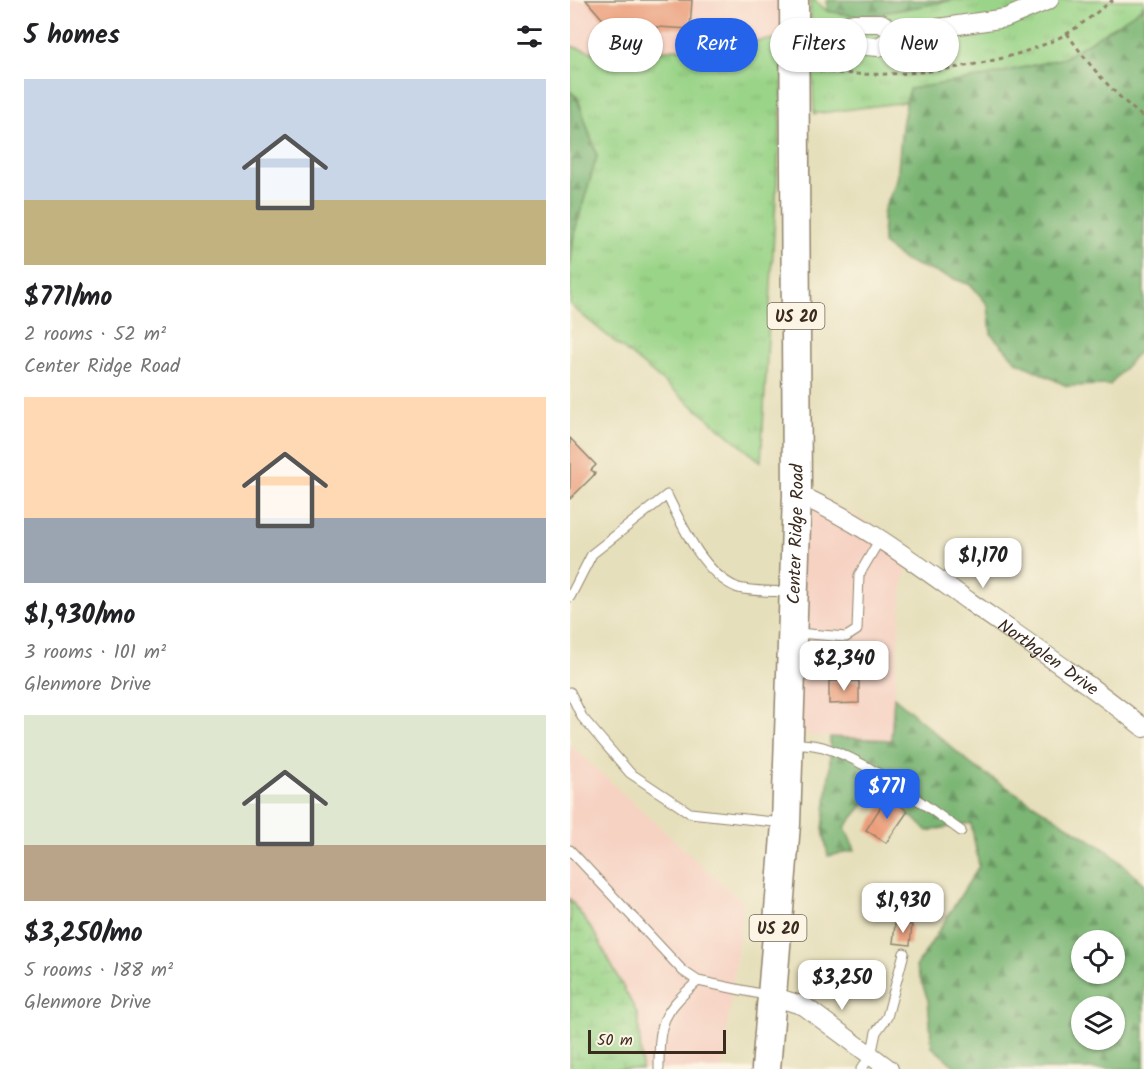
<!DOCTYPE html>
<html lang="en">
<head>
<meta charset="utf-8">
<style>
  body { margin:0; font-family:Kalam,sans-serif; background:#f2f2f2; color:#202124; height:100vh; display:flex; flex-direction:column; font-size:22px; white-space:nowrap }
  * { box-sizing:border-box; margin:0 }
  p { font-size:20px; color:#757577 }
  .icon { flex:none; width:33px; height:33px; fill:none; stroke:currentColor; stroke-width:2; stroke-linecap:round; stroke-linejoin:round }
  .map { position:relative; flex:1; overflow:hidden }
  .panel { display:flex; flex-direction:column; background:#fff; width:570px }
  .panel>* { flex:none }
  .banner { position:absolute; left:18px; top:18px; width:465px; height:54px; display:flex; gap:12px }
  .buttons { position:absolute; left:501px; top:930px; display:grid; gap:12px }
  .buttons a { display:grid; place-items:center; width:54px; height:54px; border-radius:50%; background:#fff; box-shadow:0 2px 4px #0004; font-size:30px }
  .scale { position:absolute; left:18px; bottom:15px; width:138px; box-sizing:border-box; padding-left:6px; border:3px solid #3b2a1e; border-top:0; font-size:16px; line-height:21px; white-space:nowrap; color:#3b2a1e; -webkit-text-stroke:4px #fcf5e5; paint-order:stroke }
  .price { position:absolute; translate:-50% -51px; padding:0 14px; border-radius:12px; background:#fff; color:#222; font-size:20px; line-height:39px; filter:drop-shadow(0 2px 3px #0008) }
  .price::after { content:''; position:absolute; left:50%; top:36px; width:18px; height:14px; margin-left:-9px; background:inherit; clip-path:polygon(0 0,100% 0,50% 100%) }
  .price.selected { background:#2563eb; color:#fff }
  ul { padding:0; list-style:none }
  li { display:grid; align-content:center; gap:12px; height:318px; padding:0 24px }
  li span { display:grid; place-items:center; height:186px; border-radius:0px; color:#555 }
  li>.icon { margin-inline-start:auto }
  span .icon { width:108px; height:108px; fill:#fffc; stroke-width:1 }
  li b { font-size:26px }
  h2 { display:flex; justify-content:space-between; align-items:center; height:72px; padding:0 24px; font-size:26px }
  .pill { padding:0 21px; border-radius:27px; background:#fff; box-shadow:0 2px 4px #0004; font-size:21px; line-height:54px }
  .pill.selected { background:#2563eb; color:#fff }
  main { display:flex; flex:1; min-height:0 }
  .map>svg:first-child { display:block }
</style>
</head>
<body>
<main>
<section class="panel">
<h2>5 homes<svg class="icon" aria-label="filters" viewBox="0 0 24 24"><path d="M4 7h16M4 17h16"/><circle cx="9" cy="7" r="2"/><circle cx="15" cy="17" r="2"/></svg></h2>
<ul>
<li><span style="background:linear-gradient(#c9d6e8 65%,#c2b280 0)"><svg class="icon" aria-label="home" viewBox="0 0 24 24"><path d="M3 11l9-7 9 7M6 9v11h12V9"/></svg></span><div><b>$771/mo</b><p>2 rooms · 52 m²</p><p>Center Ridge Road</p></div></li>
<li><span style="background:linear-gradient(#ffd9b3 65%,#9aa5b1 0)"><svg class="icon" aria-label="home" viewBox="0 0 24 24"><path d="M3 11l9-7 9 7M6 9v11h12V9"/></svg></span><div><b>$1,930/mo</b><p>3 rooms · 101 m²</p><p>Glenmore Drive</p></div></li>
<li><span style="background:linear-gradient(#dfe7d0 70%,#b9a48a 0)"><svg class="icon" aria-label="home" viewBox="0 0 24 24"><path d="M3 11l9-7 9 7M6 9v11h12V9"/></svg></span><div><b>$3,250/mo</b><p>5 rooms · 188 m²</p><p>Glenmore Drive</p></div></li>
</ul>
</section>
<div class="map">
<svg width="574" height="1069" viewBox="0 0 574 1069">
  <defs>
    <pattern id="grass-tufts" width="24" height="20" patternUnits="userSpaceOnUse" patternTransform="scale(1.5)"><rect width="24" height="20" fill="#9ad488"/><path d="M3 7l-1-3M5 7V3M7 7l1-3M15 17l-1-3M17 17v-4M19 17l1-3" fill="none" stroke="#86b675"/></pattern>
    <pattern id="forest-firs" width="22" height="20" patternUnits="userSpaceOnUse" patternTransform="scale(1.5)"><rect width="22" height="20" fill="#7bb674"/><path d="M5 1l3.5 6h-7zM16 11l3.5 6h-7z" fill="#66945f"/></pattern>
    <pattern id="wetland-marsh" width="20" height="14" patternUnits="userSpaceOnUse" patternTransform="scale(1.5)"><rect width="20" height="14" fill="#9ad488"/><path d="M1 5h8M5 5V1M11 12h8M15 12V8" fill="none" stroke="#86b675"/></pattern>
  </defs>
  <rect width="100%" height="100%" fill="#fcf5e5"/>
  <filter id="ink" filterUnits="userSpaceOnUse"><feTurbulence type="fractalNoise" baseFrequency=".0167" numOctaves="2"/><feDisplacementMap in="SourceGraphic" scale="12" xChannelSelector="R" yChannelSelector="G"/><feConvolveMatrix kernelMatrix="1 2 1 2 8 2 1 2 1" color-interpolation-filters="sRGB"/></filter>
  <filter id="wash" filterUnits="userSpaceOnUse"><feTurbulence type="fractalNoise" baseFrequency=".008" numOctaves="4" result="noise"/><feDisplacementMap in="SourceGraphic" scale="24" xChannelSelector="R" yChannelSelector="G"/><feGaussianBlur stdDeviation="1.35" result="paint"/><feColorMatrix in="noise" values="0 0 0 0 0 0 0 0 0 0 0 0 0 0 0 0 0 1.4 0 .05"/><feComposite in="paint" operator="in"/></filter>
  <g filter="url(#wash)">
    <rect width="100%" height="100%" fill="#e6dfbb"/>
    <path fill="#f6d2c3" d="M0,0h215v38l-177,18 -38,-10z
      M232,489l11,3 97,55 -8,42 -11,151 -85,-5 -11,-2z
      M0,745l173,158 -21,166h-152z"/>
    <path fill="url(#grass-tufts)" stroke="#6a7f53" stroke-width="1.5" d="M240,0h4l13,11 34,6 92,-17h191v144l-139,-55 -191,25z
      M215,38l-24,424 -191,-157v-36l4,-35 23,-78 -19,-58 -8,-7v-45l38,10z"/>
    <path fill="url(#forest-firs)" stroke="#5b7049" stroke-width="1.5" fill-rule="evenodd" d="M257,0h126l-92,17 -34,-6z
      M574,5v336l-2,7 -32,37 -43,1 -50,-24 -26,-28 -3,-29 -17,-20 -66,-24 -22,-17v-32l14,-32 5,-54 7,-37 69,-11 86,-20 71,-45z
      M0,91l7,7 20,58 -23,78 -4,35z
      M324,697l79,69 135,85 36,33v185h-186l-26,-22 -4,-47 -12,-33 63,-101 -8,-43 -44,8 -12,-12 -44,-23 -26,31 10,23 -27,6 -5,-27 7,-61v-31l61,3zM512,940h32v34h-32zM512,1006h32v34h-32z"/>
    <path fill="url(#wetland-marsh)" stroke="#6a7f53" stroke-width="1.5" d="M0,899l25,35 43,81 4,54h-72z"/>
    <g id="blocks">
      <path fill="#eb9e7b" d="M16,0h106l-2,29 -83,-5z
        M0,438l26,27 -5,5 4,3 -2,3 -23,23z
        M259,681h30v22l-30,1z
        M317,797l21,14 -22,32 -20,-13z
        M325,924l17,1 -2,20 -17,-2z"/>
    </g>
  </g>
  <g filter="url(#ink)">
    <use href="#blocks" fill-opacity="0" stroke="#90846c" stroke-width="1.5"/>
    <g fill="none" stroke-linecap="round" stroke-linejoin="round">
      <g stroke="#90846c" stroke-width="11">
        <path id="lane" d="M0,597l22,-43 75,-59c15,30 36,78 69,92 10,5 43,4 56,5
          M227,633l49,4 11,-7 2,-55 21,-36
          M0,692l12,25 48,56 60,40 93,10
          M221,743c10,1 22,1 32,4 48,15 97,55 138,84
          M0,850l113,121 15,10 72,15
          M89,1069c0,-48 3,-56 39,-88
          M291,1069l10,-13 5,-24 11,-15 17,-64"/>
      </g>
      <g stroke="#90846c" stroke-width="20">
        <g id="street">
          <path d="M258,33l12,9 12,3 27,2 18,-13 109,-16 43,-18"/>
          <path d="M226,35l32,-2 13,-7 13,-3h27l16,11"/>
          <path id="s1" d="M227,494c63,27 118,69 173,108 59,41 118,81 174,126"/>
          <path d="M202,996l32,10 85,63"/>
        </g>
      </g>
      <g stroke="#90846c" stroke-width="31">
        <g id="primary">
          <path id="s2" d="M196,1069l20,-245 11,-330 -3,-494"/>
        </g>
      </g>
      <path stroke="#90846c" stroke-width="3" stroke-dasharray="4.5 4.5" stroke-linecap="butt" d="M497,33c22,33 46,60 77,85
        M250,71c69,10 187,-3 248,-38 16,-10 30,-22 45,-33"/>
      <use href="#lane" stroke="#fff" stroke-width="9"/>
      <use href="#street" stroke="#fff" stroke-width="18"/>
      <use href="#primary" stroke="#fff" stroke-width="28"/>
    </g>
  </g>
  <g text-anchor="middle" stroke-width="5" stroke-linejoin="round" paint-order="stroke">
    <g fill="#fcf5e5" stroke="#75675a" stroke-width="1.5">
      <rect x="197.5" y="303" width="57" height="26" rx="4.5"/>
      <rect x="179.5" y="915" width="57" height="26" rx="4.5"/>
    </g>
    <g font-size="16" font-weight="bold" fill="#3b2a1e">
      <text x="226" y="322">US 20</text>
      <text x="208" y="934">US 20</text>
    </g>
    <g font-size="18" fill="#3b2a1e" stroke="#fcf5e5">
      <text dy="6" stroke="none"><textPath href="#s2" startOffset="536">Center Ridge Road</textPath></text>
      <text dy="6" stroke="none"><textPath href="#s1" startOffset="300">Northglen Drive</textPath></text>
    </g>
  </g>
</svg>
<div class="buttons">
<a><svg class="icon" aria-label="locate" viewBox="0 0 24 24"><circle cx="12" cy="12" r="6"/><path d="M12 2v4M12 18v4M2 12h4M18 12h4"/></svg></a>
<a><svg class="icon" aria-label="layers" viewBox="0 0 24 24"><path d="M12 4l9 5-9 5-9-5zM3 14l9 5 9-5"/></svg></a>
</div>
<div class="scale">50 m</div>
<b class="price" style="left:413px;top:589px">$1,170</b>
<b class="price" style="left:274px;top:692px">$2,340</b>
<b class="price selected" style="left:317px;top:820px">$771</b>
<b class="price" style="left:333px;top:934px">$1,930</b>
<b class="price" style="left:272px;top:1011px">$3,250</b>
<div class="banner">
<a class="pill">Buy</a>
<a class="pill selected">Rent</a>
<a class="pill">Filters</a>
<a class="pill">New</a>
</div>
</div>
</main>
</body>
</html>
